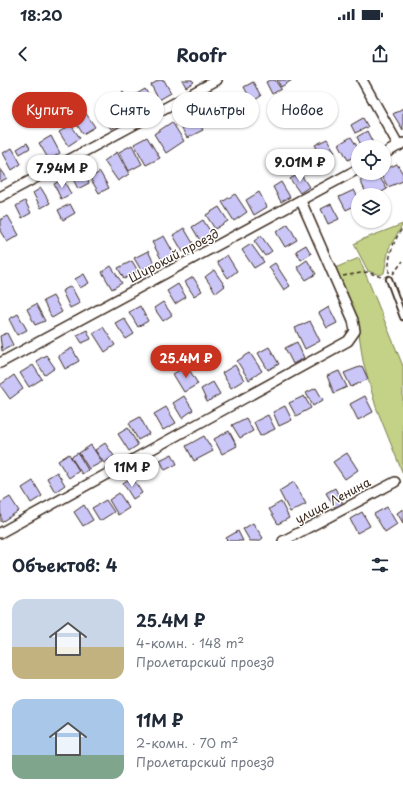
<!DOCTYPE html>
<html lang="ru">
<head>
<meta charset="utf-8">
<style>
  body { margin:0; font-family:"Playpen Sans",sans-serif; background:#f2f2f3; color:#1f2937; height:100vh; display:flex; flex-direction:column; font-size:15px; white-space:nowrap }
  * { box-sizing:border-box; margin:0 }
  p { font-size:13px; color:#747a83 }
  .icon { flex:none; width:22px; height:22px; fill:none; stroke:currentColor; stroke-width:2; stroke-linecap:round; stroke-linejoin:round }
  .map { position:relative; height:461px; overflow:hidden }
  .sheet { display:flex; flex-direction:column; background:#fff; flex:1 }
  .sheet>* { flex:none }
  .top-card { position:absolute; left:12px; top:12px; width:379px; height:36px; display:flex; gap:8px }
  .tools { position:absolute; left:351px; top:60px; display:grid; gap:8px }
  .tools a { display:grid; place-items:center; width:40px; height:40px; border-radius:50%; background:#fff; box-shadow:0 1px 3px #0004; font-size:20px }
  .price { position:absolute; translate:-50% -34px; padding:0 9px; border-radius:14px; background:#fff; color:#222; font-size:13px; line-height:26px; filter:drop-shadow(0 1px 2px #0008) }
  .price::after { content:''; position:absolute; left:50%; top:24px; width:12px; height:9px; margin-left:-6px; background:inherit; clip-path:polygon(0 0,100% 0,50% 100%) }
  .price.on { background:#c8321e; color:#fff }
  ul { padding:0; list-style:none }
  li { display:flex; align-items:center; gap:12px; height:100px; padding:0 12px }
  li span { display:grid; place-items:center; flex:none; width:112px; height:80px; border-radius:12px; color:#555 }
  li>.icon { margin-inline-start:auto }
  span .icon { width:48px; height:48px; fill:#fffc; stroke-width:1 }
  li b { font-size:17px }
  h2 { display:flex; justify-content:space-between; align-items:center; height:48px; padding:0 12px; font-size:17px }
  .pill { padding:0 14px; border-radius:18px; background:#fff; box-shadow:0 1px 3px #0004; font-size:14px; line-height:36px }
  .pill.on { background:#c8321e; color:#fff }
  .status { display:flex; justify-content:space-between; align-items:center; height:28px; padding:0 20px; background:#fff; direction:ltr }
  .status svg { height:11px; fill:currentColor }
  header { display:flex; justify-content:space-between; align-items:center; height:52px; padding:0 12px; background:#fff; font-size:18px; font-weight:700 }
  .map>svg:first-child { display:block }
</style>
</head>
<body>
<div class="status"><b>18:20</b><svg viewBox="0 0 49 12"><path d="M0 12V9h3v3zM5 12V6h3v6zM10 12V3h3v9zM15 12V0h3v12zM26 1h20v11H26zM47 4h2v5h-2z"/></svg></div>
<header><svg class="icon" aria-label="back" viewBox="0 0 24 24"><path d="M15 5l-7 7 7 7"/></svg>Roofr<svg class="icon" aria-label="share" viewBox="0 0 24 24"><path d="M12 15V3M7 8l5-5 5 5M5 13v7h14v-7"/></svg></header>
<div class="map">
<svg width="403" height="461" viewBox="0 0 403 461">
  <rect width="100%" height="100%" fill="#fff"/>
  <filter id="ink" filterUnits="userSpaceOnUse"><feTurbulence type="fractalNoise" baseFrequency=".025" numOctaves="2"/><feDisplacementMap in="SourceGraphic" scale="8" xChannelSelector="R" yChannelSelector="G"/><feConvolveMatrix kernelMatrix="1 2 1 2 8 2 1 2 1" color-interpolation-filters="sRGB"/></filter>
  <g filter="url(#ink)">
    <path fill="#c3d286" stroke="#7f7e52" d="M403,144l-14,24 -5,25 -4,2 -12,-4 -14,-27 7,-4z
      M359,178l44,108v108l-27,-67 -13,-46 -4,-27 -24,-66z"/>
    <path fill="#cbc6f8" stroke="#3b2a1e" d="M159,0h5l7,13 -12,7 -8,-15z
      M182,0h10l2,2 -8,5z
      M270,0h5l6,9 -9,5 -6,-12z
      M277,0h15l-11,7z
      M253,2l8,14 -9,6 -8,-15z
      M145,9l6,10 -10,6 -6,-10z
      M123,12l10,14 -10,6 -9,-14z
      M226,14l12,23 -12,6 -12,-23z
      M206,21l7,16 -11,6 -8,-16z
      M189,25l14,25 -16,8 -14,-25z
      M112,28l9,15 -10,6 -9,-15z
      M403,28v22l-10,-16z
      M83,29l12,18 -12,7 -11,-17z
      M363,38l5,9 -13,6 -4,-8z
      M172,42l12,19 -18,12 -12,-19z
      M71,45l9,13 -12,8 -9,-14z
      M367,51l8,16h-13l-5,-10z
      M51,56l9,17 -11,7 -10,-17z
      M147,57l13,21 -14,7 -12,-21z
      M351,57l7,11v6l-10,6 -9,-16z
      M327,59l8,13 -12,7 -8,-14z
      M27,63l3,5 -10,6 -3,-5z
      M132,65l10,19 -13,7 -10,-19z
      M12,68l9,16 -9,6 -9,-17z
      M117,72l12,22 -11,7 -14,-20z
      M397,84l6,10v7l-15,6 -8,-14h4v-3z
      M0,88l7,10 -7,4z
      M82,89l7,14 -11,6 -7,-14z
      M100,92l9,16 -10,5 -9,-15z
      M300,93l9,14 -9,6 -10,-14z
      M375,93h2l10,16 -10,6h-10l-7,-15z
      M63,99l8,15 -10,5 -7,-15z
      M281,102l9,15 -9,5 -8,-15z
      M41,108l9,15 -9,5 -8,-15z
      M354,110l4,7v7l-12,6 -7,-13z
      M259,112l8,15 -13,8 -8,-15z
      M235,114l12,18 -13,9 -12,-19z
      M25,121l6,12 -9,5 -6,-12z
      M70,124l5,9 -12,7 -5,-10z
      M331,124l8,15 -11,5 -7,-15z
      M219,127l9,14 -13,8 -9,-14z
      M8,136l11,19 -12,7 -7,-11v-11z
      M203,140l9,14 -11,8 -9,-15z
      M288,144l9,16 -12,7 -9,-15z
      M184,148l10,17 -11,7 -10,-17z
      M164,156l13,23 -12,7 -13,-24z
      M261,156l11,15 -7,5 -11,-15z
      M251,164l13,18 -10,6 -12,-18z
      M306,165l5,9 -10,6 -5,-9z
      M148,171l6,12 -13,7 -7,-12z
      M227,175l10,16 -9,7 -11,-16z
      M307,180l9,14 -10,6 -9,-13z
      M132,181l6,10 -14,8 -6,-11z
      M275,183l15,23 -6,4 -15,-23z
      M111,186l11,17 -10,6 -10,-17z
      M214,190l11,16 -9,7 -11,-16z
      M84,194l5,9 -9,5 -5,-9z
      M193,197l9,14 -8,5 -9,-14z
      M178,204l8,13 -11,7 -8,-13z
      M71,206l9,17 -10,5 -8,-17z
      M53,216l9,16 -10,6 -9,-17z
      M163,222l9,13 -9,6 -9,-13z
      M36,224l9,17 -10,4 -8,-16z
      M140,226l8,15 -10,6 -9,-15z
      M329,227l8,16 -10,5 -8,-15z
      M18,234l9,16 -10,5 -8,-16z
      M124,238l10,16 -8,5 -11,-16z
      M310,241l10,20 -15,8 -10,-21z
      M103,247l12,18 -10,7 -12,-19z
      M87,250l4,9 -9,4 -5,-8z
      M7,253l6,12 -11,6 -2,-15z
      M297,262l7,16 -11,6 -8,-16z
      M269,267l10,17 -11,6 -10,-17z
      M72,268l7,13 -14,8 -7,-13z
      M250,273l12,18 -13,9 -12,-19z
      M46,275l9,13 -10,7 -9,-14z
      M33,285l9,14 -13,8 -9,-14z
      M235,285l9,15 -13,8 -9,-15z
      M187,286l11,18 -14,8 -11,-18z
      M362,286l6,13 -17,8 -7,-14z
      M339,291l8,16 -13,6 -7,-17z
      M14,295l9,14 -13,10 -10,-14z
      M213,302l7,12 -13,8 -6,-13z
      M316,308l7,12 -10,6 -7,-13z
      M184,316l9,14 -11,8 -9,-15z
      M304,316l7,12 -15,8 -7,-13z
      M365,316l8,16 -15,8 -8,-16z
      M285,326l7,14 -13,6 -6,-14z
      M166,327l10,16 -13,7 -9,-16z
      M268,335l7,14 -15,7 -6,-14z
      M140,337l9,17 -11,6 -9,-17z
      M246,338l7,13 -13,7 -8,-13z
      M128,348l10,17 -9,6 -11,-17z
      M229,351l8,15 -15,8 -8,-15z
      M204,356l9,15 -19,10 -8,-15z
      M105,363l9,13 -10,7 -9,-13z
      M91,365l11,17 -13,7 -10,-16z
      M78,373l10,17 -6,4 -11,-17z
      M347,373l11,17 -13,9 -12,-17z
      M69,374l10,17 -10,7 -11,-17z
      M172,374l5,10 -12,6 -5,-10z
      M57,392l8,13 -10,7 -8,-14z
      M132,397l10,16 -9,6 -10,-16z
      M33,401l9,15 -11,7 -9,-15z
      M294,402l12,22 -16,8 -11,-21z
      M335,408l8,16 -8,4 -9,-15z
      M119,413l10,15 -11,7 -9,-15z
      M10,417l9,14 -18,11 -1,-19z
      M106,420l8,12 -14,9 -8,-13z
      M281,422l8,16 -11,6 -9,-15z
      M84,425l9,15 -10,6 -9,-14z
      M387,427l10,17 -12,8 -11,-18z
      M403,429v14l-6,-10z
      M362,432l8,14 -13,7 -7,-14z
      M253,443l10,15 -4,3h-9l-7,-12z
      M238,451l5,10h-16l-1,-3z"/>
    <g fill="none" stroke-linecap="round" stroke-linejoin="round">
      <g stroke="#3b2a1e" stroke-width="8">
        <path id="lane" d="M389,199l14,38"/>
      </g>
      <g stroke="#3b2a1e" stroke-width="12">
        <path id="street" d="M362,0l37,66
          M384,74l19,-11
          M0,117l217,-117
          M0,283l358,-194
          M0,453l348,-192 7,-10 -2,-11 -52,-119
          M283,461l112,-59"/>
      </g>
      <path stroke="#3b2a1e" stroke-width="1.5" stroke-dasharray="4 3" stroke-linecap="butt" d="M389,193c-1,-18 4,-31 14,-46
        M393,194l10,-13
        M343,196l24,-4 17,6"/>
      <use href="#lane" stroke="#fff" stroke-width="4.5"/>
      <use href="#street" stroke="#fff" stroke-width="9"/>
    </g>
  </g>
  <g text-anchor="middle" stroke-width="3" stroke-linejoin="round" paint-order="stroke">
    <g font-size="12" fill="#3b2a1e" stroke="#fff">
      <text transform="translate(174 176) rotate(-28)" y="4">Широкий проезд</text>
      <text transform="translate(333 421) rotate(-28)" y="4">улица Ленина</text>
    </g>
  </g>
</svg>
<div class="tools">
<a><svg class="icon" aria-label="locate" viewBox="0 0 24 24"><circle cx="12" cy="12" r="6"/><path d="M12 2v4M12 18v4M2 12h4M18 12h4"/></svg></a>
<a><svg class="icon" aria-label="layers" viewBox="0 0 24 24"><path d="M12 4l9 5-9 5-9-5zM3 14l9 5 9-5"/></svg></a>
</div>
<b class="price" style="left:300px;top:103px">9.01M ₽</b>
<b class="price" style="left:62px;top:109px">7.94M ₽</b>
<b class="price on" style="left:186px;top:299px">25.4M ₽</b>
<b class="price" style="left:132px;top:408px">11M ₽</b>
<div class="top-card">
<a class="pill on">Купить</a>
<a class="pill">Снять</a>
<a class="pill">Фильтры</a>
<a class="pill">Новое</a>
</div>
</div>
<section class="sheet">
<h2>Объектов: 4<svg class="icon" aria-label="filters" viewBox="0 0 24 24"><path d="M4 7h16M4 17h16"/><circle cx="9" cy="7" r="2"/><circle cx="15" cy="17" r="2"/></svg></h2>
<ul>
<li><span style="background:linear-gradient(#c9d6e8 60%,#c2b280 0)"><svg class="icon" aria-label="home" viewBox="0 0 24 24"><path d="M3 11l9-7 9 7M6 9v11h12V9"/></svg></span><div><b>25.4M ₽</b><p>4-комн. · 148 m²</p><p>Пролетарский проезд</p></div></li>
<li><span style="background:linear-gradient(#a9c7e8 70%,#7fa58c 0)"><svg class="icon" aria-label="home" viewBox="0 0 24 24"><path d="M3 11l9-7 9 7M6 9v11h12V9"/></svg></span><div><b>11M ₽</b><p>2-комн. · 70 m²</p><p>Пролетарский проезд</p></div></li>
</ul>
</section>
</body>
</html>
